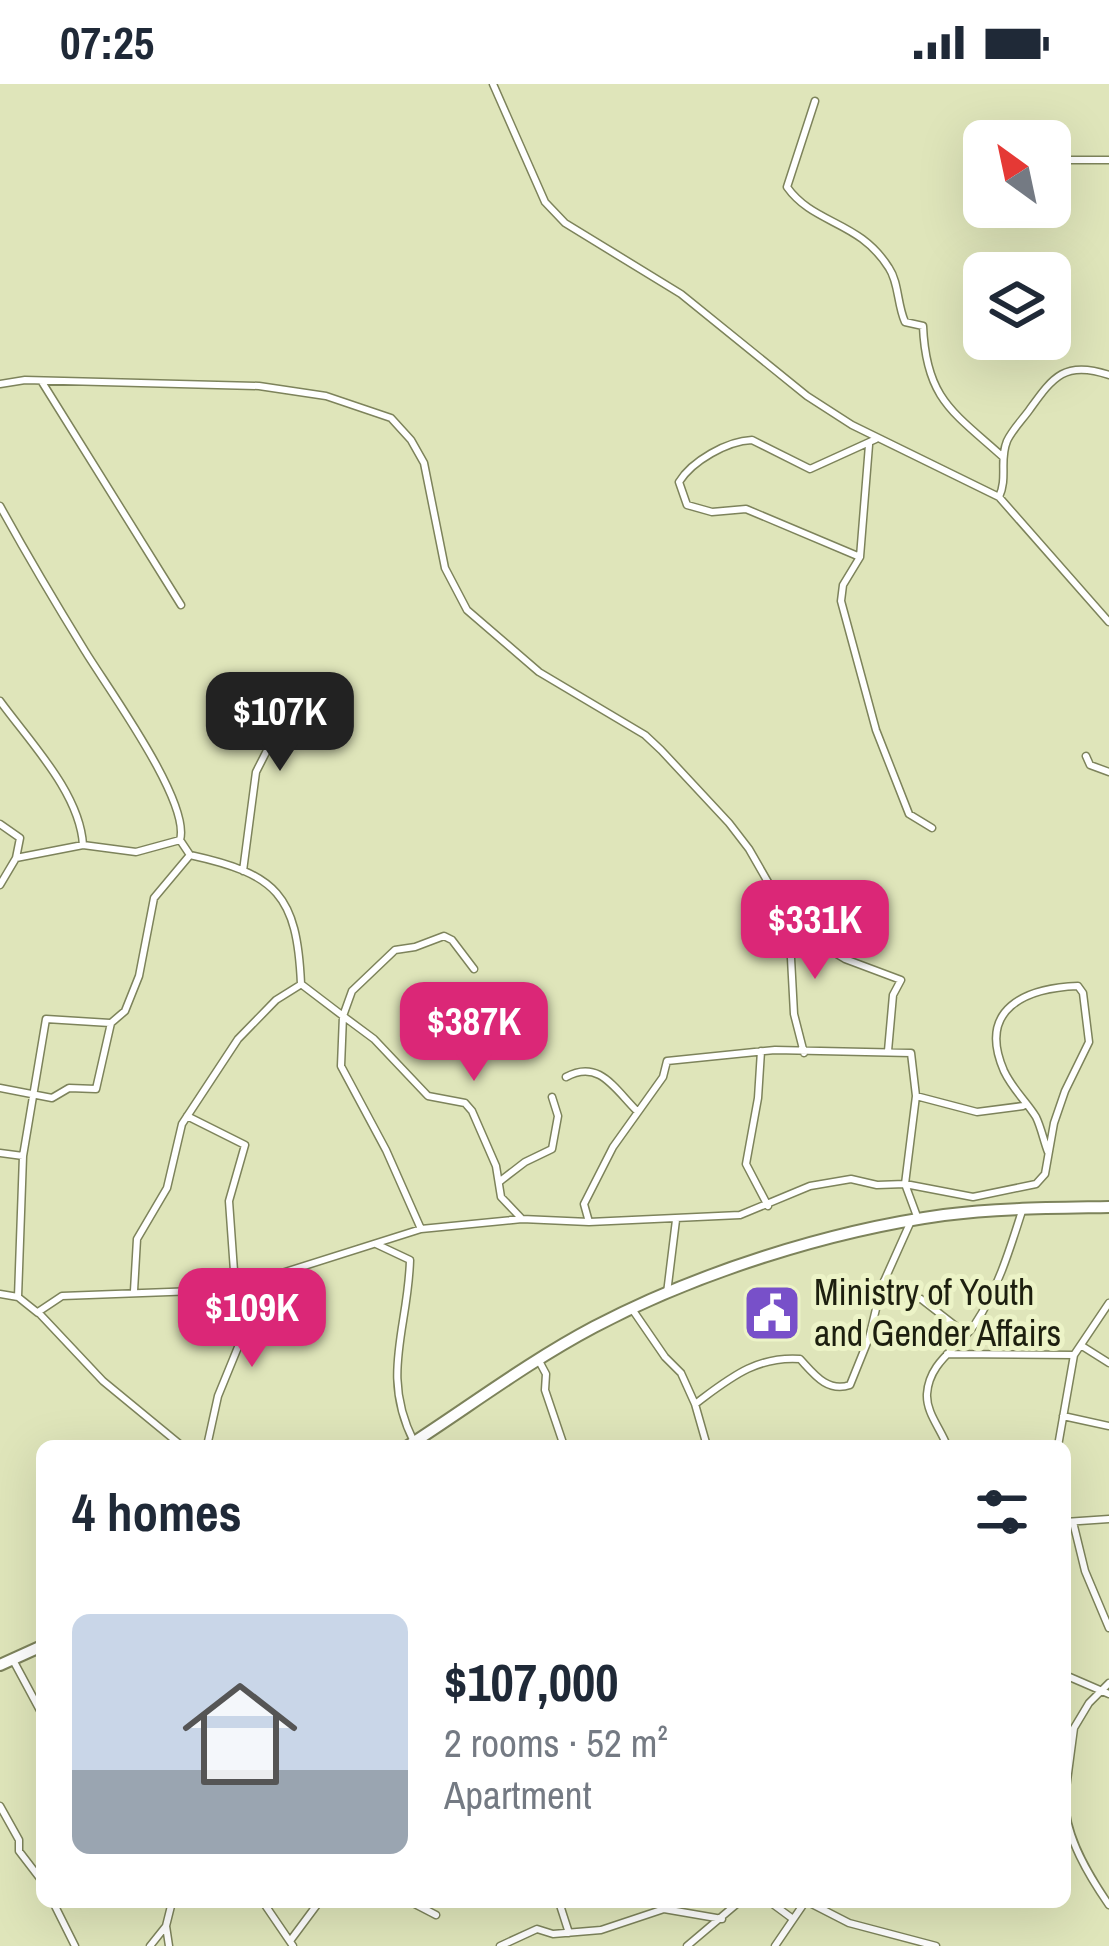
<!DOCTYPE html>
<html lang="en">
<head>
<meta charset="utf-8">
<style>
  body { margin:0; font-family:"Archivo Narrow",sans-serif; background:#f6f6f7; color:#1f2937; height:100vh; display:flex; flex-direction:column; font-size:45px; white-space:nowrap }
  * { box-sizing:border-box; margin:0 }
  p { font-size:39px; color:#747a83 }
  .icon { flex:none; width:66px; height:66px; fill:none; stroke:currentColor; stroke-width:2; stroke-linecap:round; stroke-linejoin:round }
  .map { position:relative; flex:1; overflow:hidden }
  .sheet { position:absolute; left:36px; top:1356px; width:1035px; height:468px; display:flex; flex-direction:column; background:#fff; border-radius:18px; box-shadow:0 12px 48px #0002 }
  .sheet>* { flex:none }
  .needle { width:78px; rotate:327deg }
  .tools { position:absolute; left:963px; top:36px; display:grid; gap:24px }
  .tools a { display:grid; place-items:center; width:108px; height:108px; border-radius:18px; background:#fff; box-shadow:0 12px 48px #0002; font-size:60px }
  .price { position:absolute; translate:-50% -102px; padding:0 27px; border-radius:24px; background:#db2777; color:#fff; font-size:39px; line-height:78px; filter:drop-shadow(0 3px 6px #0008) }
  .price::after { content:''; position:absolute; left:50%; top:72px; width:36px; height:27px; margin-left:-18px; background:inherit; clip-path:polygon(0 0,100% 0,50% 100%) }
  .price.active { background:#222; color:#fff }
  ul { padding:0; list-style:none }
  li { display:flex; align-items:center; gap:36px; height:300px; padding:0 36px }
  li span { display:grid; place-items:center; flex:none; width:336px; height:240px; border-radius:18px; color:#555 }
  li>.icon { margin-inline-start:auto }
  span .icon { width:144px; height:144px; fill:#fffc; stroke-width:1 }
  li b { font-size:51px }
  h2 { display:flex; justify-content:space-between; align-items:center; height:144px; padding:0 36px; font-size:51px }
  .status { display:flex; justify-content:space-between; align-items:center; height:84px; padding:0 60px; background:#fff; direction:ltr }
  .status svg { height:33px; fill:currentColor }
  .map>svg:first-child { display:block }
</style>
</head>
<body>
<div class="status"><b>07:25</b><svg viewBox="0 0 49 12"><path d="M0 12V9h3v3zM5 12V6h3v6zM10 12V3h3v9zM15 12V0h3v12zM26 1h20v11H26zM47 4h2v5h-2z"/></svg></div>
<div class="map">
<svg width="1109" height="1862" viewBox="0 0 1109 1862">
  <rect width="100%" height="100%" fill="#dfe5ba"/>
  <g fill="none" stroke-linecap="round" stroke-linejoin="round">
    <g stroke="#7d835b" stroke-width="9">
      <path id="minor" d="M493,0l52,118 20,21 116,71 126,102 45,29 147,72 110,125
        M815,17l-28,86c27,38 72,33 102,81 10,15 8,36 16,54l18,4c3,73 30,86 80,131
        M1050,76h59
        M42,298l139,223
        M0,300l25,-4 234,6 67,10 65,22 20,22 13,23 21,105 22,42 72,62 106,63 16,15 68,73 20,26 39,68 20,20 37,22 56,21 -8,15 -5,56
        M869,361l-9,112 -17,28 -2,16 35,129 33,84 23,14
        M999,413c9,-19 0,-37 8,-56 5,-11 16,-22 23,-32 23,-32 35,-49 79,-34
        M0,422c27,49 56,98 85,145 22,36 106,151 95,189l10,15c87,19 107,40 111,129l42,32 -2,50 45,84 35,79
        M860,473l-114,-48 -34,3 -25,-7 -8,-23c13,-21 48,-41 73,-42l58,29 66,-30
        M0,617c29,40 80,92 83,144l53,7 44,-12
        M1086,672l4,9 19,7
        M0,740l20,14 -4,20 -16,27
        M16,774l67,-13
        M243,787l13,-99 31,-61 10,-11 50,-5
        M789,837l5,93 10,39
        M474,885l-22,-29 -8,-4 -29,11 -20,3 -43,41 -9,25 31,23 54,57 37,7 7,8 24,55 5,31 21,22
        M761,967l-3,47 -12,66 22,42
        M566,993c33,-18 48,11 71,34
        M0,1004l52,10 17,-10 27,1 15,-66 14,-12 14,-35 15,-78 36,-43
        M916,1012l61,16 46,-6
        M187,1032l58,29 -16,56 6,84
        M0,1069l23,3
        M499,1098l26,-20 27,-13 6,-33 -6,-19
        M589,1138l-5,-18 29,-57 50,-70 4,-16 108,-11 136,3 5,43 -11,88 13,35
        M376,1160l34,16c-2,70 -30,115 4,182
        M884,1197c11,21 18,15 37,18l45,35
        M134,1207l3,-52 30,-51 15,-64 56,-85 38,-39 24,-15
        M667,1209l9,-73
        M0,1210l18,3 20,16
        M18,1213l5,-141 23,-137 64,4
        M632,1225l33,48 16,16 14,31 12,42
        M1082,1262l27,17
        M947,1270l127,1
        M538,1275l8,15 -1,16 19,56
        M695,1320c34,-25 60,-48 105,-45 13,14 27,34 50,26l19,-47 12,-50 30,-67
        M1063,1332l46,10
        M182,1362l-79,-65 -65,-69 24,-16 134,-5 67,-12 158,-50 101,-10 67,3 151,-7 70,-29 41,-7 26,6 28,-1 68,13 63,-13 9,-10 9,-51 11,-32 24,-49 -6,-49 -5,-7c-53,2 -101,23 -74,85 9,19 23,31 32,46 5,10 8,25 12,35
        M207,1362l11,-50 27,-66 -3,-18 21,-33
        M947,1362c-6,-17 -21,-33 -20,-52 2,-33 32,-46 48,-70 22,-33 35,-75 47,-113
        M1058,1362l16,-91 35,-52
        M1065,1438l44,-3
        M1073,1438l12,49 24,57
        M13,1576l29,54
        M1065,1591l44,19
        M1065,1712l9,-68 15,-25 20,-20
        M1065,1719c1,35 24,73 44,102
        M0,1722l19,34v11l23,30
        M53,1818l22,44
        M263,1818l30,44
        M411,1818l25,13
        M559,1818l10,31
        M770,1818l23,17
        M808,1818l41,21 87,23
        M166,1842l3,20
        M290,1857l29,-39
        M150,1862l16,-20 6,-24
        M500,1862l37,-17 16,5 48,-4 63,-21 58,10
        M687,1862l52,-44
        M775,1862l30,-44"/>
    </g>
    <g stroke="#7d835b" stroke-width="14">
      <path id="trunk" d="M408,1362c62,-40 120,-84 186,-119 103,-54 234,-96 350,-112 54,-7 110,-7 165,-8
        M0,1581l42,-19"/>
    </g>
    <use href="#minor" stroke="#fff" stroke-width="6"/>
    <use href="#trunk" stroke="#fff" stroke-width="10"/>
  </g>
  <defs>
    <g id="civic-square" transform="scale(3)"><rect x="-9" y="-9" width="18" height="18" rx="4" fill="#7850c9" stroke="#ecf3c7"/><path d="M-.6-6.5H3V-4.5H.6V-3L4-1V1h2V6H-6V1h2V-1L-.6-3ZM-1.2 2.5V6h2.4V2.5Z" fill="#fff"/></g>
  </defs>
  <g fill-rule="evenodd">
    <use href="#civic-square" x="772" y="1229"/>
  </g>
  <g text-anchor="middle" stroke-width="10" stroke-linejoin="round" paint-order="stroke">
    <g font-size="36" fill="#1d1f0f" stroke="#ecf3c7" text-anchor="start">
      <text x="814" y="1221">Ministry of Youth<tspan x="814" dy="41">and Gender Affairs</tspan></text>
    </g>
  </g>
</svg>
<div class="tools">
<a><svg class="needle" viewBox="-14 -14 28 28"><path d="M0-13l5 13h-10z" fill="#e53935"/><path d="M0 13l5-13h-10z" fill="#747a83"/></svg></a>
<a><svg class="icon" aria-label="layers" viewBox="0 0 24 24"><path d="M12 4l9 5-9 5-9-5zM3 14l9 5 9-5"/></svg></a>
</div>
<b class="price active" style="left:280px;top:690px">$107K</b>
<b class="price" style="left:815px;top:898px">$331K</b>
<b class="price" style="left:474px;top:1000px">$387K</b>
<b class="price" style="left:252px;top:1286px">$109K</b>
<section class="sheet">
<h2>4 homes<svg class="icon" aria-label="filters" viewBox="0 0 24 24"><path d="M4 7h16M4 17h16"/><circle cx="9" cy="7" r="2"/><circle cx="15" cy="17" r="2"/></svg></h2>
<ul>
<li><span style="background:linear-gradient(#c9d6e8 65%,#9aa5b1 0)"><svg class="icon" aria-label="home" viewBox="0 0 24 24"><path d="M3 11l9-7 9 7M6 9v11h12V9"/></svg></span><div><b>$107,000</b><p>2 rooms · 52 m²</p><p>Apartment</p></div></li>
</ul>
</section>
</div>
</body>
</html>
